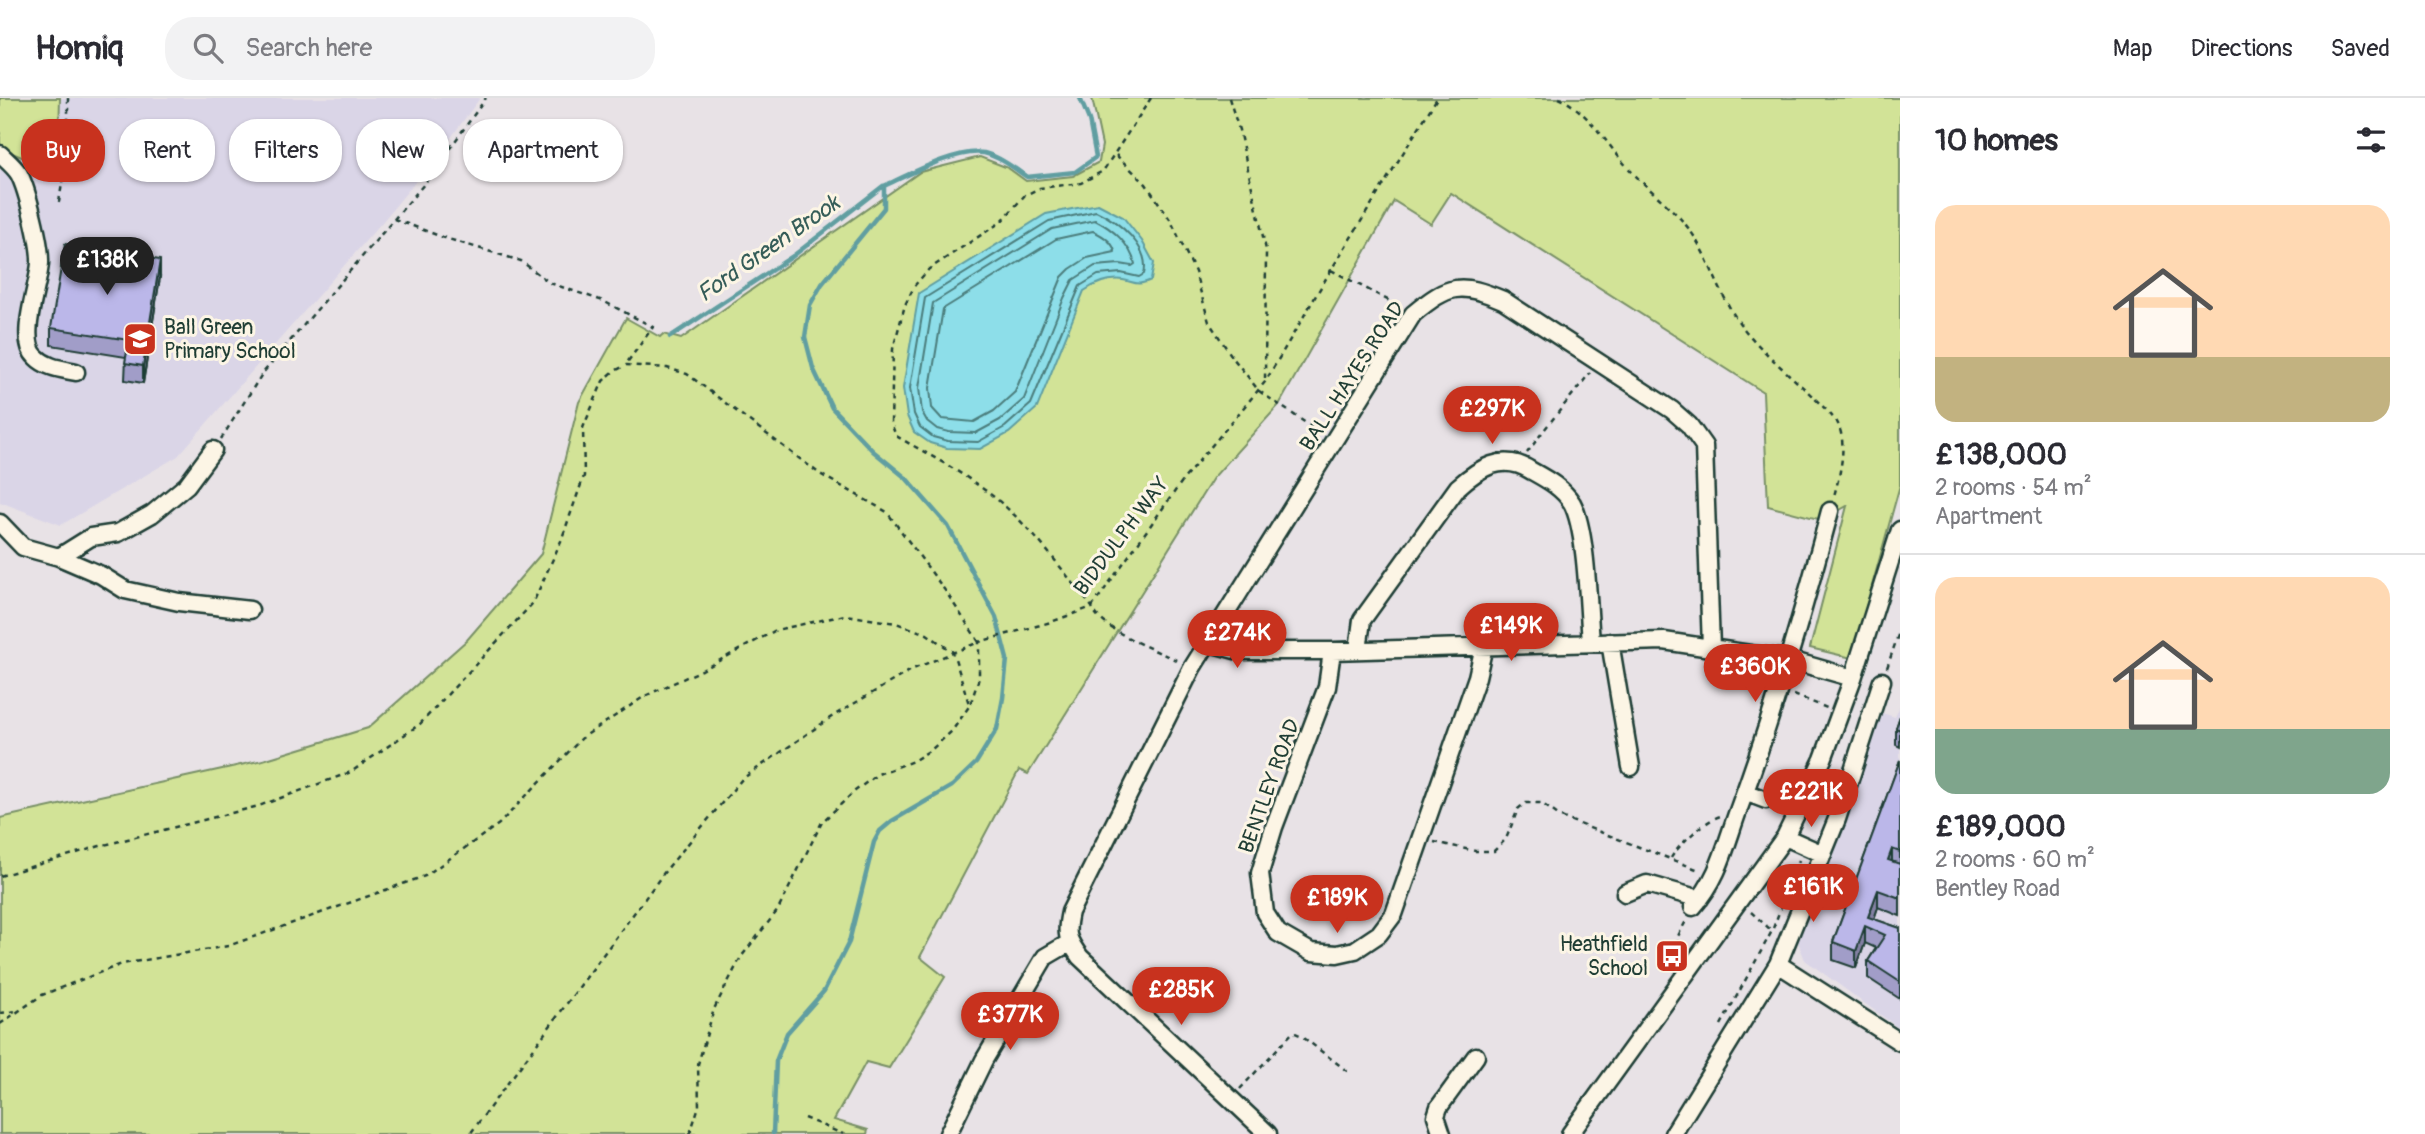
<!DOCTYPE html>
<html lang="en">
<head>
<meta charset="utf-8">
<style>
  body { margin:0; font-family:Pangolin,sans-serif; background:#f2f2f3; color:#2b2b33; height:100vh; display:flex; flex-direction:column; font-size:26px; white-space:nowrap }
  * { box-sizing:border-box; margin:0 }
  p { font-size:23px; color:#7c7c81 }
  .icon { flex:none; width:38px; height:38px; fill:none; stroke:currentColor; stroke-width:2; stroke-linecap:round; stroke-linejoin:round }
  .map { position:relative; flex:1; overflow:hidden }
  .drawer { display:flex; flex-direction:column; background:#fff; width:525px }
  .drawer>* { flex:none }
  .guide { position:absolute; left:21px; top:21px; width:665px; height:63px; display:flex; gap:14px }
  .price { position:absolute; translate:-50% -60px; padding:0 16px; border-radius:24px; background:#c8321e; color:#fff; font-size:23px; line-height:46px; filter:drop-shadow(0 2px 4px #0008) }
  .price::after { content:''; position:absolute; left:50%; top:42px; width:21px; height:16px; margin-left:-10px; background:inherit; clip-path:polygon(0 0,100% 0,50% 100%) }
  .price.active { background:#222; color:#fff }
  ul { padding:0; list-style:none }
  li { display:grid; align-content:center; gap:14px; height:371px; padding:0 35px }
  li+li { border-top:2px solid #e1e1e2 }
  li span { display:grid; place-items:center; height:217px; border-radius:21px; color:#555 }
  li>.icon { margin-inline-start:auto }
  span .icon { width:126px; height:126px; fill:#fffc; stroke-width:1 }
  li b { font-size:30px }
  h2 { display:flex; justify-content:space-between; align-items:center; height:84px; padding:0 35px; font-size:30px }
  .chip { padding:0 24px; border-radius:28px; background:#fff; box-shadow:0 2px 5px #0004; font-size:24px; line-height:63px }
  .chip.active { background:#c8321e; color:#fff }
  header { display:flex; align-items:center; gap:42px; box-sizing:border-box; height:98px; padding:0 35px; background:#fff; border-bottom:2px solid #e1e1e2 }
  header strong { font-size:33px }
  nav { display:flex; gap:38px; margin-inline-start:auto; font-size:24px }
  .search { width:490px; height:63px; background:#f2f2f3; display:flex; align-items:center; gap:18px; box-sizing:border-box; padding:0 24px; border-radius:28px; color:#7c7c81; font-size:26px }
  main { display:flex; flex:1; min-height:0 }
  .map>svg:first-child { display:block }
</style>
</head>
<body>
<header>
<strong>Homiq</strong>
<div class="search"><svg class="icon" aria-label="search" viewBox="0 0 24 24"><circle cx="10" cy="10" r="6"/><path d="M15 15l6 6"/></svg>Search here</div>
<nav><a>Map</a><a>Directions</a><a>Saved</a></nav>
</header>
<main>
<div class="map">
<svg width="1900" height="1036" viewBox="0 0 1900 1036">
  <rect width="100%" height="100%" fill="#e8e2e6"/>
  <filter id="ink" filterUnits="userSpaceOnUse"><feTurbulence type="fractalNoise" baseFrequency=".0143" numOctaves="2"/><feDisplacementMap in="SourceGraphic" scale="14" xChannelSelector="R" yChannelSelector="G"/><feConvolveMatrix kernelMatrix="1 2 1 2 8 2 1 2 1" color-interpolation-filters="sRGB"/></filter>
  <g filter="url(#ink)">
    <path fill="#dad5e7" d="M58,0h422l-36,49 -61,74 -205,235 -117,69 -61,-23v-354z
      M1900,608v323l-95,-69 -7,-18 26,-70 55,-160 16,5z"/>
    <path fill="#d2e397" stroke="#789066" stroke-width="2" d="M0,0h60l-2,74 -58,-24z
      M1092,0h808v387l-48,173 -42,-10 37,-142 -25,14 -54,-14 -5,-114 -312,-199 -20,31 -37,-23 -115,204 -66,73 -185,296 -9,-4 -99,187 25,20 -56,91 -23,-6 -32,58 34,10 -1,4h-867v-316l263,-58 105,-32 99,-88 74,-86 38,-152 47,-84 34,19 3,-3 18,5 239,-167 60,-15 28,11 18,13 47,-5 26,-14 3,-17z"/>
    <path fill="#8ddee9" stroke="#619ea1" stroke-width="2" d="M1098,106l25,13 19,24 12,22 -3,17c-14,6 -14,3 -28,0 -15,-2 -27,3 -39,11l-47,117 -28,25 -29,16 -33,-1 -17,-5 -16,-11 -7,-16 -4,-28 16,-95 127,-79z"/>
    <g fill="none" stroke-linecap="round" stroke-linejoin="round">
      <path stroke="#4b7d7c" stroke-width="2" d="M1096,113c22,10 55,36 48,63l-5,3 -18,-4 -23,2 -18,11 -49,118 -26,23 -27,15 -30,-1 -15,-4 -13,-10 -6,-13 -4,-26 15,-90 124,-77z
        M1095,122c18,9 35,24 40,44l-3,2 -12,-2 -25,2 -22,14 -9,18 -40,101 -24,21 -24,13 -27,-1 -12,-3 -10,-8 -5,-9 -3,-24 14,-85 119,-74z
        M1093,133c9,4 20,11 22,21l-28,6 -17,11 -8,8 -47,115 -21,19 -20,11 -32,-3 -10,-11 -2,-20 13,-79 113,-70z"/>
      <path stroke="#619ea1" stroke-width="4.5" d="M670,239l123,-81 90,-70
        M773,1036l3,-73 11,-28 37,-42 25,-49 25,-100 6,-11 12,-10 60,-35 24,-23 21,-34 6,-31 4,-39 -11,-42 -48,-91 -42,-48 -33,-27 -41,-43 -19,-40 -8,-31 5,-32 12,-21 62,-76v-22c24,-11 74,-38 100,-33 16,4 30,15 43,24l48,-5 21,-15 -7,-37 -9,-22"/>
      <g stroke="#1f3d34" stroke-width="21">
        <path id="minor" d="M0,56c6,6 14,12 19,20 8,15 22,71 21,89 -1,23 -23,76 -4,94 11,11 26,12 40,15
          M0,425l23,24 36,10 32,-20 27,-4 34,-19 35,-29 26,-35
          M59,459l42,18 24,15 54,12 71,8
          M1610,544l21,125
          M1209,545l29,8h94l332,-10 126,19 63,18
          M1358,552l4,-30 96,-133c21,-19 45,-34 72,-17 16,9 32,17 42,33 15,28 16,105 19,139
          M1332,553l-5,36 -53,140 -14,46 5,40 13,20 33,19 26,2 18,-4 24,-16 15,-20 83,-237 7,-31
          M1745,694l21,8
          M1785,739l38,17
          M1625,795l22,-9 53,15
          M1693,809c26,-29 32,-60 45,-96 36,-98 65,-199 92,-300
          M1778,866l122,78
          M948,1036l36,-74 61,-103 24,-14
          M1268,1036l-188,-177c-13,-18 -15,-23 -10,-45l122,-244 221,-354c36,-30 47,-32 90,-14l169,110 17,15 15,21 7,202
          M1442,1036l-6,-18 3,-9 37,-51
          M1570,1036l215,-297 38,-78 30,-81 47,-148
          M1673,1036l105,-170 59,-145 45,-138"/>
      </g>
      <path stroke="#1f3d34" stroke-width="2.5" stroke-dasharray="5 5" stroke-linecap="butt" d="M1151,0l-48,73 -22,12 -41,5 -15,7 -24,27 -72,47 -14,16 -10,20 -12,44 -2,74 5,13c28,16 57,31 83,50 46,31 79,79 113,121 8,23 64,43 86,54
        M1229,0l10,32 27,120 -1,131
        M1559,0c32,14 50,51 74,75 22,23 50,42 65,70 18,32 27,66 52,93 27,31 61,55 87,86 11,21 3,52 -3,74
        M1116,57l30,29 25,37 24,51 14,50 24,36 26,33 63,43
        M59,104l9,-55v-49
        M394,121l51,19 76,23 29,22 53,18 50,26 -27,37
        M1331,172l68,36
        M221,341l41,-65 163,-191 61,-85
        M1527,355l17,-23 46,-57
        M1887,570l13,-39
        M1794,597l33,13
        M1434,744l41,9h19l12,-12 12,-30 7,-6h16l20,14 138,53
        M1671,760c7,-13 36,-39 50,-42
        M0,778l100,-30 159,-40 92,-34 69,-48 113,-121 28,-62 23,-65 -1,-48 20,-47 10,-9 13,-7 41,3 20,6 133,100 67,38 59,80 33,50 -66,27 -80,47 -91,63 -76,91 -196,264
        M1751,814l21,19
        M1680,857l-3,-17 10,-19
        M0,915l18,-2
        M0,926l42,-29 80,-31 106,-18 197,-70 74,-52 83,-86 63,-42 57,-26 74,-40 69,-15 51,8 31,11 26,18 16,52
        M1721,927l51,-94 27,-71
        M1240,991l53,-57 7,3 51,39
        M804,1020l39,16
        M690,1036l9,-28 -1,-42 16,-55 27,-52 37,-47 44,-88 33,-31 23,-17 35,-13 19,-12 20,-18 18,-26 9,-27v-36l72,-20 41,-15 91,-127 82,-98 66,-112 106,-172"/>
      <use href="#minor" stroke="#fcf5e5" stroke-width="16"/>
    </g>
    <path fill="#a19dc8" stroke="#1f3d34" stroke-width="2" d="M160,179l-17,106 -18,-3 1,-23 -75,-12v-17z
      M1900,618v31l-4,-2v-17z
      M1900,662v156l-22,-9 -4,12 26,9v71l-32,-21v-17l8,-13 -11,-5 -9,25 -23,-8v-18z"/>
    <path fill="#8380a3" stroke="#1f3d34" stroke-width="2" d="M160,162v17l-17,106v-17z
      M1892,751v17l-4,-6z
      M1878,792v17l-7,21 -3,-11z
      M1865,828v17l-9,25v-17z"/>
    <path fill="#bbb7e9" stroke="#1f3d34" stroke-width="2" d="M65,146l95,16 -17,106 -18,-3 4,-23 -78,-12z
      M1900,618v14l-4,-2z
      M1900,662v92l-8,-3 -4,11 12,4v34l-22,-8 -10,27 32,11v54l-32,-21 17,-26 -20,-9 -9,25 -23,-9z"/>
  </g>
  <defs>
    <g id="school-square" transform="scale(1.75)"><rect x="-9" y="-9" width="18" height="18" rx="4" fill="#c8321e" stroke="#fcf5e5"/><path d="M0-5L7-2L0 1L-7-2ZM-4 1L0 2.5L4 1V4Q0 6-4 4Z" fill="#fff"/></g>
    <g id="bus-square" transform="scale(1.75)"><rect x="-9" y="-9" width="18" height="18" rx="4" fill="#c8321e" stroke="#fcf5e5"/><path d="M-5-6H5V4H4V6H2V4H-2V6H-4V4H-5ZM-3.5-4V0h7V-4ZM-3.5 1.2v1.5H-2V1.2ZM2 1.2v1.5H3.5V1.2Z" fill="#fff"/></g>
  </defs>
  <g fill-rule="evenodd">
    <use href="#school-square" x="140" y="241"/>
    <use href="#bus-square" x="1672" y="858"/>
  </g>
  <g text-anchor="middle" stroke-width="6" stroke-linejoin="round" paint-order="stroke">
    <g font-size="21" fill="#1f3d34" stroke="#fcf5e5" text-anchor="start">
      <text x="164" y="236">Ball Green<tspan x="164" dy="24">Primary School</tspan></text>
      <text x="1648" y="853" text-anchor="end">Heathfield<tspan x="1648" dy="24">School</tspan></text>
    </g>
    <g font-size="21" fill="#1f3d34" stroke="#fcf5e5">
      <text transform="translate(1352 278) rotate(-57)" y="7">BALL HAYES ROAD</text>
      <text transform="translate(1121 438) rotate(-53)" y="7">BIDDULPH WAY</text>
      <text transform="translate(1269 688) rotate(-70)" y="7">BENTLEY ROAD</text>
    </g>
    <g font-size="23" font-style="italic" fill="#355d58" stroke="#fcf5e5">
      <text transform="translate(768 150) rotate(-35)" y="8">Ford Green Brook</text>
    </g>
  </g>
</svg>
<b class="price active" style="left:107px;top:199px">£138K</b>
<b class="price" style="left:1492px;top:348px">£297K</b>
<b class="price" style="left:1511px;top:565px">£149K</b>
<b class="price" style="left:1237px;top:572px">£274K</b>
<b class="price" style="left:1755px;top:606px">£360K</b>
<b class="price" style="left:1811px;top:731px">£221K</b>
<b class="price" style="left:1813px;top:826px">£161K</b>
<b class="price" style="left:1337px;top:837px">£189K</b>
<b class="price" style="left:1181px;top:929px">£285K</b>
<b class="price" style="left:1010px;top:954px">£377K</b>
<div class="guide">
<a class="chip active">Buy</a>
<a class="chip">Rent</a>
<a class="chip">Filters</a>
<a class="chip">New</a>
<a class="chip">Apartment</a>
</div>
</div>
<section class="drawer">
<h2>10 homes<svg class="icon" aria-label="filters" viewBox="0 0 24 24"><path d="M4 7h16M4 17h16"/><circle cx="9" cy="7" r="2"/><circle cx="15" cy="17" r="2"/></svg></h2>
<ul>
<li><span style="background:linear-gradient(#ffd9b3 70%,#c2b280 0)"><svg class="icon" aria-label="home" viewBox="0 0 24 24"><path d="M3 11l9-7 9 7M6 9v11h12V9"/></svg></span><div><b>£138,000</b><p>2 rooms · 54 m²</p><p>Apartment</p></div></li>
<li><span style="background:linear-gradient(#ffd9b3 70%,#7fa58c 0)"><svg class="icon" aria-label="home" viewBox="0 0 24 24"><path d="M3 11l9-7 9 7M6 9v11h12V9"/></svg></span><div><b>£189,000</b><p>2 rooms · 60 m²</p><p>Bentley Road</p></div></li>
</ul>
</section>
</main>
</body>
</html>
